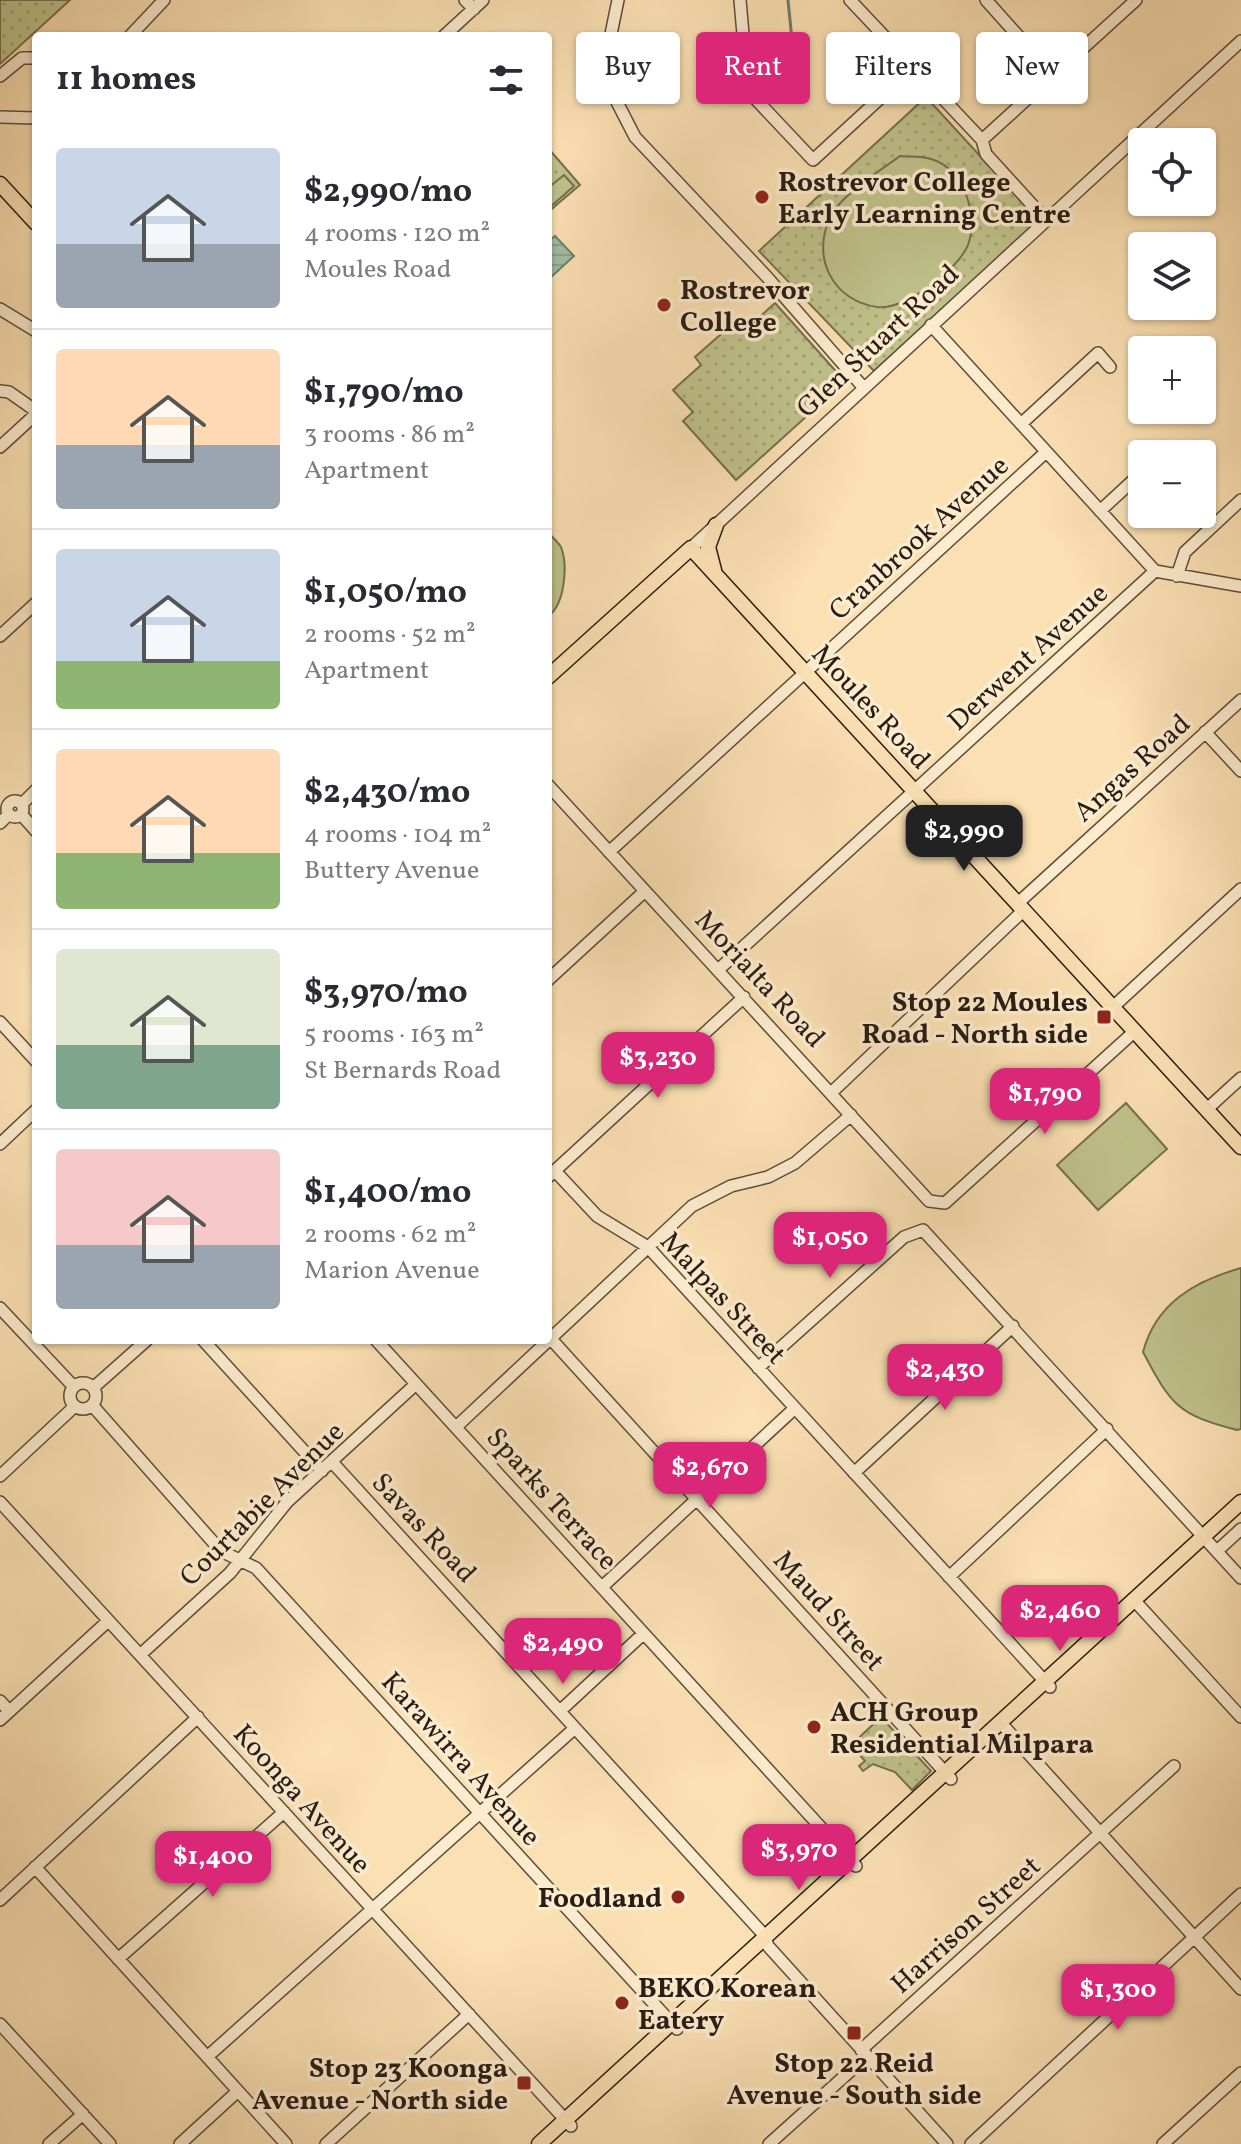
<!DOCTYPE html>
<html lang="en">
<head>
<meta charset="utf-8">
<style>
  body { margin:0; font-family:Vollkorn,serif; background:#f7f7f7; color:#2b2b33; height:100vh; display:flex; flex-direction:column; font-size:30px; white-space:nowrap }
  * { box-sizing:border-box; margin:0 }
  p { font-size:26px; color:#7c7c81 }
  .icon { flex:none; width:44px; height:44px; fill:none; stroke:currentColor; stroke-width:2; stroke-linecap:round; stroke-linejoin:round }
  .map { position:relative; flex:1; overflow:hidden }
  .details { position:absolute; left:32px; top:32px; width:520px; height:1312px; display:flex; flex-direction:column; background:#fff; border-radius:8px; box-shadow:0 2px 6px #0004 }
  .details>* { flex:none }
  .guide { position:absolute; left:576px; top:32px; width:544px; height:72px; display:flex; gap:16px }
  .tools { position:absolute; left:1128px; top:128px; display:grid; gap:16px }
  .tools a { display:grid; place-items:center; width:88px; height:88px; border-radius:8px; background:#fff; box-shadow:0 2px 6px #0004; font-size:40px }
  .price { position:absolute; translate:-50% -68px; padding:0 18px; border-radius:16px; background:#db2777; color:#fff; font-size:26px; line-height:52px; filter:drop-shadow(0 2px 4px #0008) }
  .price::after { content:''; position:absolute; left:50%; top:48px; width:24px; height:18px; margin-left:-12px; background:inherit; clip-path:polygon(0 0,100% 0,50% 100%) }
  .price.active { background:#222; color:#fff }
  ul { padding:0; list-style:none }
  li { display:flex; align-items:center; gap:24px; height:200px; padding:0 24px }
  li+li { border-top:2px solid #e1e1e2 }
  li span { display:grid; place-items:center; flex:none; width:224px; height:160px; border-radius:8px; color:#555 }
  li>.icon { margin-inline-start:auto }
  span .icon { width:96px; height:96px; fill:#fffc; stroke-width:1 }
  li b { font-size:34px }
  h2 { display:flex; justify-content:space-between; align-items:center; height:96px; padding:0 24px; font-size:34px }
  .chip { padding:0 28px; border-radius:8px; background:#fff; box-shadow:0 2px 6px #0004; font-size:28px; line-height:72px }
  .chip.active { background:#db2777; color:#fff }
  .map>svg:first-child { display:block }
</style>
</head>
<body>
<div class="map">
<svg width="1241" height="2144" viewBox="0 0 1241 2144">
  <defs>
    <pattern id="park-dots" width="8" height="8" patternUnits="userSpaceOnUse" patternTransform="scale(2)"><rect width="8" height="8" fill="#c0c28b"/><path d="M2 2h.1M6 6h.1" fill="none" stroke="#a5a677" stroke-width="1.8" stroke-linecap="round"/></pattern>
    <pattern id="water-rules" width="6" height="5" patternUnits="userSpaceOnUse" patternTransform="scale(2)"><rect width="6" height="5" fill="#a0bea6"/><path d="M0 2.5h6" fill="none" stroke="#8aa38e"/></pattern>
  </defs>
  <rect width="100%" height="100%" fill="#fbe0b3"/>
  <filter id="stains"><feTurbulence type="fractalNoise" baseFrequency=".0025" numOctaves="4"/><feColorMatrix values="0 0 0 0 .2 0 0 0 0 .09 0 0 0 0 .02 0 0 0 .5 -.17"/></filter>
  <radialGradient id="worn" r=".72"><stop offset=".6" stop-color="#630" stop-opacity="0"/><stop offset="1" stop-color="#630" stop-opacity=".3"/></radialGradient>
  <path fill="url(#park-dots)" stroke="#746f4f" stroke-width="2" d="M0,0h70l-70,64z
    M926,97l110,120 -2,8 -160,146 -115,-120z
    M548,148l32,37 -32,27z
    M775,303l66,74 -27,24 4,5 -82,74 -53,-59 10,-9 -20,-22 28,-25 -6,-8 41,-36 8,10z
    M881,1717l50,54 -19,19 -17,-18 -22,-8 -10,7 -4,-5 6,-5 -14,-16z"/>
  <path fill="#c0c28b" stroke="#746f4f" stroke-width="2" d="M900,156c10,1 22,0 31,3 33,9 48,57 37,86 -10,25 -64,66 -91,62 -44,-6 -67,-50 -46,-91 11,-22 49,-45 69,-60z
    M564,175l10,11 -24,21 -2,-19z
    M548,532c4,5 10,10 13,15 7,18 4,58 -13,69z
    M1126,1103l41,46 -69,61 -41,-45z
    M1241,1268v161l-4,1c-59,-15 -66,-25 -94,-78 13,-49 52,-71 98,-84z"/>
  <path fill="url(#water-rules)" stroke="#707d6b" stroke-width="2" d="M555,236l19,20 -25,23 -1,-37z"/>
  <g fill="none" stroke-linecap="round" stroke-linejoin="round">
    <path stroke="#707d6b" stroke-width="3" d="M775,84l12,-30 10,-6 -5,-8 -4,-40"/>
    <g stroke="#5e4d3b" stroke-width="14">
      <path id="minor" d="M465,0l9,9
        M618,0l-8,39 7,63 18,35 132,140 96,110
        M740,0l8,91 65,69 99,-91
        M850,0l132,140 154,-140
        M986,0l68,76
        M130,36l34,-36
        M444,36l39,-36
        M0,76l22,-18h14
        M0,117l36,1
        M982,140l4,14 60,66
        M0,309l36,22
        M931,325l224,246 86,15
        M0,391l9,1 27,19
        M1021,424l77,-71 12,14
        M0,447l36,-33
        M1100,511l40,-37 1,-17
        M691,548l550,-507
        M1177,576l8,-24 56,-52
        M0,636l36,-33
        M1205,732l36,39
        M548,785l381,416 16,2 190,-172
        M7 809a8 8 0 1 1 16 0a8 8 0 1 1-16 0Z
        M22,804l14,-14
        M21,814l15,17
        M0,823l9,-9
        M609,852l437,-400
        M1018,903l223,-203
        M718,970l437,-399
        M548,980l97,-89
        M1113,1007l128,-118
        M0,1022l36,39
        M831,1093l193,-183
        M1207,1109l34,-31
        M0,1144l36,-34
        M555,1171l42,45 51,31 402,440
        M548,1177l196,-180
        M0,1308l74,79
        M551,1339l400,440
        M203,1340l119,131
        M376,1340l480,526
        M758,1368l146,-131 19,-7 318,348
        M70 1396a13 13 0 1 1 26 0a13 13 0 1 1-26 0Z
        M93,1388l54,-48
        M92,1405l129,146 35,17 421,461
        M456,1427l236,-221 39,-20 37,-9 27,-14 56,-48
        M332,1462l433,474 3,10 179,198
        M854,1473l159,-147
        M0,1476l75,-70
        M0,1502l571,624
        M1217,1551l24,-22
        M949,1577l158,-148
        M602,1587l193,-179
        M1133,1599l108,118
        M140,1655l90,-82 57,-71 129,-118
        M0,1701l9,10
        M561,1710l82,-76
        M0,1720l108,-99
        M1000,1722l241,267
        M35,1867l251,277
        M0,1900l198,-183
        M118,1959l166,-147
        M0,2024l110,120
        M861,2050l313,-284
        M207,2057l368,-329
        M49,2144l34,-30
        M180,2144l58,-53
        M326,2144l143,-130
        M769,2144l98,-88
        M971,2144l270,-250
        M1163,2144l78,-71"/>
    </g>
    <g stroke="#291c13" stroke-width="17">
      <path id="major" d="M0,184l36,39
        M714,570l-6,-23 8,-22
        M548,677l143,-129 550,599
        M539,2144l702,-642"/>
    </g>
    <use href="#minor" stroke="#fcebce" stroke-width="11"/>
    <use href="#major" stroke="#fbe0b3" stroke-width="14"/>
  </g>
  <g fill="#8f2418" stroke="#fcebce" stroke-width="3">
    <circle cx="762" cy="197" r="8"/>
    <circle cx="664" cy="305" r="8"/>
    <rect x="1096" y="1009" width="16" height="16" rx="4"/>
    <circle cx="814" cy="1727" r="8"/>
    <circle cx="678" cy="1897" r="8"/>
    <circle cx="622" cy="2003" r="8"/>
    <rect x="846" y="2025" width="16" height="16" rx="4"/>
    <rect x="516" y="2075" width="16" height="16" rx="4"/>
  </g>
  <g text-anchor="middle" stroke-width="7" stroke-linejoin="round" paint-order="stroke">
    <g font-size="28" font-weight="bold" fill="#291c13" stroke="#fcebce" text-anchor="start">
      <text x="778" y="191">Rostrevor College<tspan x="778" dy="32">Early Learning Centre</tspan></text>
      <text x="680" y="299">Rostrevor<tspan x="680" dy="32">College</tspan></text>
      <text x="1088" y="1011" text-anchor="end">Stop 22 Moules<tspan x="1088" dy="32">Road - North side</tspan></text>
      <text x="830" y="1721">ACH Group<tspan x="830" dy="32">Residential Milpara</tspan></text>
      <text x="662" y="1907" text-anchor="end">Foodland</text>
      <text x="638" y="1997">BEKO Korean<tspan x="638" dy="32">Eatery</tspan></text>
      <text x="854" y="2072" text-anchor="middle">Stop 22 Reid<tspan x="854" dy="32">Avenue - South side</tspan></text>
      <text x="508" y="2077" text-anchor="end">Stop 23 Koonga<tspan x="508" dy="32">Avenue - North side</tspan></text>
    </g>
    <g font-size="28" fill="#291c13" stroke="#fcebce">
      <text transform="translate(877 340) rotate(-43)" y="10">Glen Stuart Road</text>
      <text transform="translate(918 537) rotate(-42)" y="10">Cranbrook Avenue</text>
      <text transform="translate(1027 656) rotate(-42)" y="10">Derwent Avenue</text>
      <text transform="translate(872 706) rotate(47)" y="10">Moules Road</text>
      <text transform="translate(1131 767) rotate(-42)" y="10">Angas Road</text>
      <text transform="translate(761 978) rotate(47)" y="10">Morialta Road</text>
      <text transform="translate(724 1297) rotate(47)" y="10">Malpas Street</text>
      <text transform="translate(553 1498) rotate(48)" y="10">Sparks Terrace</text>
      <text transform="translate(261 1503) rotate(-45)" y="10">Courtabie Avenue</text>
      <text transform="translate(425 1527) rotate(47)" y="10">Savas Road</text>
      <text transform="translate(830 1610) rotate(48)" y="10">Maud Street</text>
      <text transform="translate(462 1758) rotate(48)" y="10">Karawirra Avenue</text>
      <text transform="translate(303 1798) rotate(48)" y="10">Koonga Avenue</text>
      <text transform="translate(965 1924) rotate(-42)" y="10">Harrison Street</text>
    </g>
  </g>
  <rect width="100%" height="100%" filter="url(#stains)"/>
  <rect width="100%" height="100%" fill="url(#worn)"/>
</svg>
<div class="tools">
<a><svg class="icon" aria-label="locate" viewBox="0 0 24 24"><circle cx="12" cy="12" r="6"/><path d="M12 2v4M12 18v4M2 12h4M18 12h4"/></svg></a>
<a><svg class="icon" aria-label="layers" viewBox="0 0 24 24"><path d="M12 4l9 5-9 5-9-5zM3 14l9 5 9-5"/></svg></a>
<a>+</a>
<a>−</a>
</div>
<b class="price active" style="left:964px;top:873px">$2,990</b>
<b class="price" style="left:658px;top:1100px">$3,230</b>
<b class="price" style="left:1045px;top:1136px">$1,790</b>
<b class="price" style="left:830px;top:1280px">$1,050</b>
<b class="price" style="left:945px;top:1412px">$2,430</b>
<b class="price" style="left:710px;top:1510px">$2,670</b>
<b class="price" style="left:1060px;top:1653px">$2,460</b>
<b class="price" style="left:563px;top:1686px">$2,490</b>
<b class="price" style="left:799px;top:1892px">$3,970</b>
<b class="price" style="left:213px;top:1899px">$1,400</b>
<b class="price" style="left:1118px;top:2032px">$1,300</b>
<div class="guide">
<a class="chip">Buy</a>
<a class="chip active">Rent</a>
<a class="chip">Filters</a>
<a class="chip">New</a>
</div>
<section class="details">
<h2>11 homes<svg class="icon" aria-label="filters" viewBox="0 0 24 24"><path d="M4 7h16M4 17h16"/><circle cx="9" cy="7" r="2"/><circle cx="15" cy="17" r="2"/></svg></h2>
<ul>
<li><span style="background:linear-gradient(#c9d6e8 60%,#9aa5b1 0)"><svg class="icon" aria-label="home" viewBox="0 0 24 24"><path d="M3 11l9-7 9 7M6 9v11h12V9"/></svg></span><div><b>$2,990/mo</b><p>4 rooms · 120 m²</p><p>Moules Road</p></div></li>
<li><span style="background:linear-gradient(#ffd9b3 60%,#9aa5b1 0)"><svg class="icon" aria-label="home" viewBox="0 0 24 24"><path d="M3 11l9-7 9 7M6 9v11h12V9"/></svg></span><div><b>$1,790/mo</b><p>3 rooms · 86 m²</p><p>Apartment</p></div></li>
<li><span style="background:linear-gradient(#c9d6e8 70%,#8fb573 0)"><svg class="icon" aria-label="home" viewBox="0 0 24 24"><path d="M3 11l9-7 9 7M6 9v11h12V9"/></svg></span><div><b>$1,050/mo</b><p>2 rooms · 52 m²</p><p>Apartment</p></div></li>
<li><span style="background:linear-gradient(#ffd9b3 65%,#8fb573 0)"><svg class="icon" aria-label="home" viewBox="0 0 24 24"><path d="M3 11l9-7 9 7M6 9v11h12V9"/></svg></span><div><b>$2,430/mo</b><p>4 rooms · 104 m²</p><p>Buttery Avenue</p></div></li>
<li><span style="background:linear-gradient(#dfe7d0 60%,#7fa58c 0)"><svg class="icon" aria-label="home" viewBox="0 0 24 24"><path d="M3 11l9-7 9 7M6 9v11h12V9"/></svg></span><div><b>$3,970/mo</b><p>5 rooms · 163 m²</p><p>St Bernards Road</p></div></li>
<li><span style="background:linear-gradient(#f6c9c9 60%,#9aa5b1 0)"><svg class="icon" aria-label="home" viewBox="0 0 24 24"><path d="M3 11l9-7 9 7M6 9v11h12V9"/></svg></span><div><b>$1,400/mo</b><p>2 rooms · 62 m²</p><p>Marion Avenue</p></div></li>
</ul>
</section>
</div>
</body>
</html>
